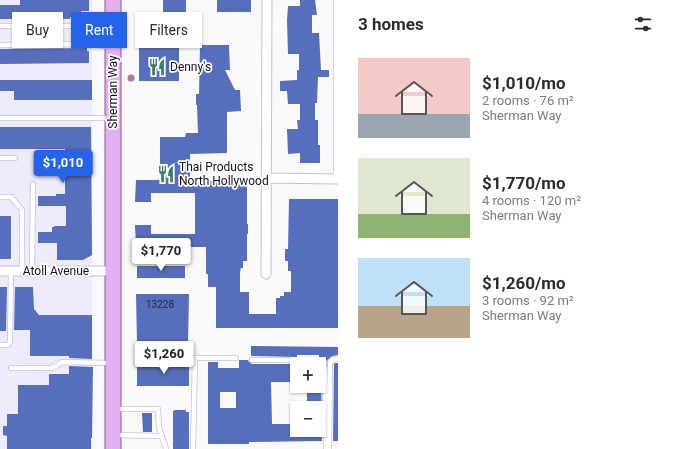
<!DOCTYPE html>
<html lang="en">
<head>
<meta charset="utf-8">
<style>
  body { margin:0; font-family:Roboto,sans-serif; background:#f7f7f7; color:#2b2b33; height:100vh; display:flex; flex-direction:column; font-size:15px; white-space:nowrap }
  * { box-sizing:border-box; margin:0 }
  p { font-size:13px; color:#7c7c81 }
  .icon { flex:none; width:22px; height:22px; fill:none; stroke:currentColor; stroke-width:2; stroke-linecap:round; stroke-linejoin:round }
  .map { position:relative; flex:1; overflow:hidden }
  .details { display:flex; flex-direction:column; background:#fff; width:336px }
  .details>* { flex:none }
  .top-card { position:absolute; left:12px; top:12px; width:266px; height:36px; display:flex; gap:8px }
  .controls { position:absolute; left:290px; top:357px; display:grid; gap:8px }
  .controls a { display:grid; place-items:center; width:36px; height:36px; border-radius:0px; background:#fff; box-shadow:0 1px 3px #0004; font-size:20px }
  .price { position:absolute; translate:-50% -34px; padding:0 9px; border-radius:4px; background:#fff; color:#222; font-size:13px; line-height:26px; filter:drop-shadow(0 1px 2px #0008) }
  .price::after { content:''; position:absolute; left:50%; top:24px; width:12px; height:9px; margin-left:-6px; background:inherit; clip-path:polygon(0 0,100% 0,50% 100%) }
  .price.active { background:#2563eb; color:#fff }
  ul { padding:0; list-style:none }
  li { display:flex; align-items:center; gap:12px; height:100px; padding:0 20px }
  li span { display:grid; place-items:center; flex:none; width:112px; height:80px; border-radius:0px; color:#555 }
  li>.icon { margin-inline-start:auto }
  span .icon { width:48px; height:48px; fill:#fffc; stroke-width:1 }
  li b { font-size:17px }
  h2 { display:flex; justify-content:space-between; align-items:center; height:48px; padding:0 20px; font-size:17px }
  .pill { padding:0 14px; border-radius:0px; background:#fff; box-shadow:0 1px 3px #0004; font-size:14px; line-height:36px }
  .pill.active { background:#2563eb; color:#fff }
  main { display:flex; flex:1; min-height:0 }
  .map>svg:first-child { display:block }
</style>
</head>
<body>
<main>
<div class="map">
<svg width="338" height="449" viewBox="0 0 338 449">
  <rect width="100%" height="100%" fill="#f9f9f9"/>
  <path fill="#eeebfc" d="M0,0h92v449h-92z"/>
  <path fill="#576ebc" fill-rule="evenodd" d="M20,0h69v11h-8v3h-6v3h-5v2h-70v-14h20z
    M163,0h23v47h-7v34h-40v-35h-4v-27h28z
    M217,0h34v12h-34z
    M300,0h15l2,15h-5v18h7l2,37h8v7h-11l-1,26h-2v17h3v25h2v18h-20v-10l-12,1 -1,-25h11l-1,-9h3v-16h-12l-1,-13h-7v-10l17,-1v-10h2v-16h-11l-1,-34 1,-14h12z
    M200,45h29l1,25h-5l10,20h5l1,21 -14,1v41l-37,1v26l32,1v2l25,1v40h1v10h-1v27h-4v7h-2l-1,4v20h9v22h27v-16h4v-2h4v-4h7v-21h-3v-10h-3v-12h3l1,-50h49v129h-122v-41h-8v-13h-2v-27h-70l-1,-22h16v9h44v-41h-44v9h-16l1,-22h24v-43h25l1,-4h12l-1,-28h-1v-11h3z
    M87,48v3h2v12l-89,1v-15z
    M0,80h92v20h-78v-9h-14z
    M0,127h91l1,128 -9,5h-26v-17h-19v-11h14v-5h2v-1h12v-20h-28v-10h18v-2h9v-45h-65z
    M0,216h11v43h-11z
    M137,266h48v12h-48z
    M0,287h7l-1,44h-6z
    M15,287h18l1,22 5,6h53v44l-23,-1v-2h-39v-26h-16z
    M136,294h53l-1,49h-51z
    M251,346l87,1v8l-6,1 -6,5 -3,-3 -4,-1v-2h-22v2l-46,-1z
    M239,360h9l1,2 3,2h45v18h-26l1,42h25v6h22v-22h-12v-22h12l1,-21 1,5 1,71 -73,1v2h-41v-82h10v6h21zM220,392h16v16h-16z
    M153,362h29v2h7v22h-52v-19h5v-3h11z
    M335,363h3v78h-5l1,-77z
    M69,366l24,1 -1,71h-1v11h-84v-13l-4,-1v-9h4v-12h11v-29h31v-11h20z
    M175,410h11v2h3v37h-16v-38z
    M142,413h10v19h-9z"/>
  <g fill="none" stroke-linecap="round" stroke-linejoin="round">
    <g stroke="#c5bfdf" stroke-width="6">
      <path id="lane" d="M336,0v179
        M0,26h71l40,-14
        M0,45l90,-1 20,3
        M0,118h110
        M0,158h15
        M0,197h11l11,13v61
        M32,271l1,-87
        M0,345h8l2,-3 1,-71
        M252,360h25l45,1 2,3 1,6 1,79
        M11,368h41l10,-6 49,1
        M116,409h42l1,19 7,21
        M115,435l47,1
        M193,449l2,-91h41
        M329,449l1,-87 4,-3h4"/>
    </g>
    <g stroke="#c5bfdf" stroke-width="11">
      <path id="street" d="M267,178l71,1
        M0,271h113
        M266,274l1,-274"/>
    </g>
    <g stroke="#8c559d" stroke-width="17">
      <path id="primary" d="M113,0v449"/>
    </g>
    <use href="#lane" stroke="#fff" stroke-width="4.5"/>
    <use href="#street" stroke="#fff" stroke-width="9"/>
    <use href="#primary" stroke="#e2b0ef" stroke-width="15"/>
  </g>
  <circle fill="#b077a0" cx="131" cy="78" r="3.5"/>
  <defs>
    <g id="restaurant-bare" transform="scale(1.38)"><path d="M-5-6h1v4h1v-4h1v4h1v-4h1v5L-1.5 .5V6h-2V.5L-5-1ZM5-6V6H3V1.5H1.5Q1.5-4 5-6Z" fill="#3e7c68" stroke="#fff" stroke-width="2.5" paint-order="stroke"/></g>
  </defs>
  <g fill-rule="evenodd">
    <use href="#restaurant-bare" x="157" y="67"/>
    <use href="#restaurant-bare" x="166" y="174"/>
  </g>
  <g text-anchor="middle" stroke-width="3.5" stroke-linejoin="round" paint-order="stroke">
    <g font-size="10" fill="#232742">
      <text x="160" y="308">13228</text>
    </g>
    <g font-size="12" fill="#120f1a" stroke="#fff" text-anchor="start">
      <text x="170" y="71">Denny's</text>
      <text x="179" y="171">Thai Products<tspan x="179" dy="14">North Hollywood</tspan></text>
    </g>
    <g font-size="12" fill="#120f1a" stroke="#fff">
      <text transform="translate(113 92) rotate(-90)" y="4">Sherman Way</text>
      <text x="56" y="275">Atoll Avenue</text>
    </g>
  </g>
</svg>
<div class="controls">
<a>+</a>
<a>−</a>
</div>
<b class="price active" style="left:63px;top:184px">$1,010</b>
<b class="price" style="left:161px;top:272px">$1,770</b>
<b class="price" style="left:164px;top:375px">$1,260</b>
<div class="top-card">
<a class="pill">Buy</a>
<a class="pill active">Rent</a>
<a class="pill">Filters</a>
</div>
</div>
<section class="details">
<h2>3 homes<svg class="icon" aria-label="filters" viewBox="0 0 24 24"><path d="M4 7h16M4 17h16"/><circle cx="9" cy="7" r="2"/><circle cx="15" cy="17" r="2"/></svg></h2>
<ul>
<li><span style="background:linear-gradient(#f6c9c9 70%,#9aa5b1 0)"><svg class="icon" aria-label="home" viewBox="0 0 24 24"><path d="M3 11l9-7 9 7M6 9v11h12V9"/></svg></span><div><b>$1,010/mo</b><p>2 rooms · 76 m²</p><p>Sherman Way</p></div></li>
<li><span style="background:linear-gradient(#dfe7d0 70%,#8fb573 0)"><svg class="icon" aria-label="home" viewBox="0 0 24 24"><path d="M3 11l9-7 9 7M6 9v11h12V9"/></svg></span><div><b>$1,770/mo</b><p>4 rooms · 120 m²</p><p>Sherman Way</p></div></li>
<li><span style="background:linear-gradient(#bfe0f5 60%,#b9a48a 0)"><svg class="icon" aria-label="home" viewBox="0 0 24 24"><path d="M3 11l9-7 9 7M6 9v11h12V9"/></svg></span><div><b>$1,260/mo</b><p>3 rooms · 92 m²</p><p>Sherman Way</p></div></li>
</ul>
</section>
</main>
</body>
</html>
